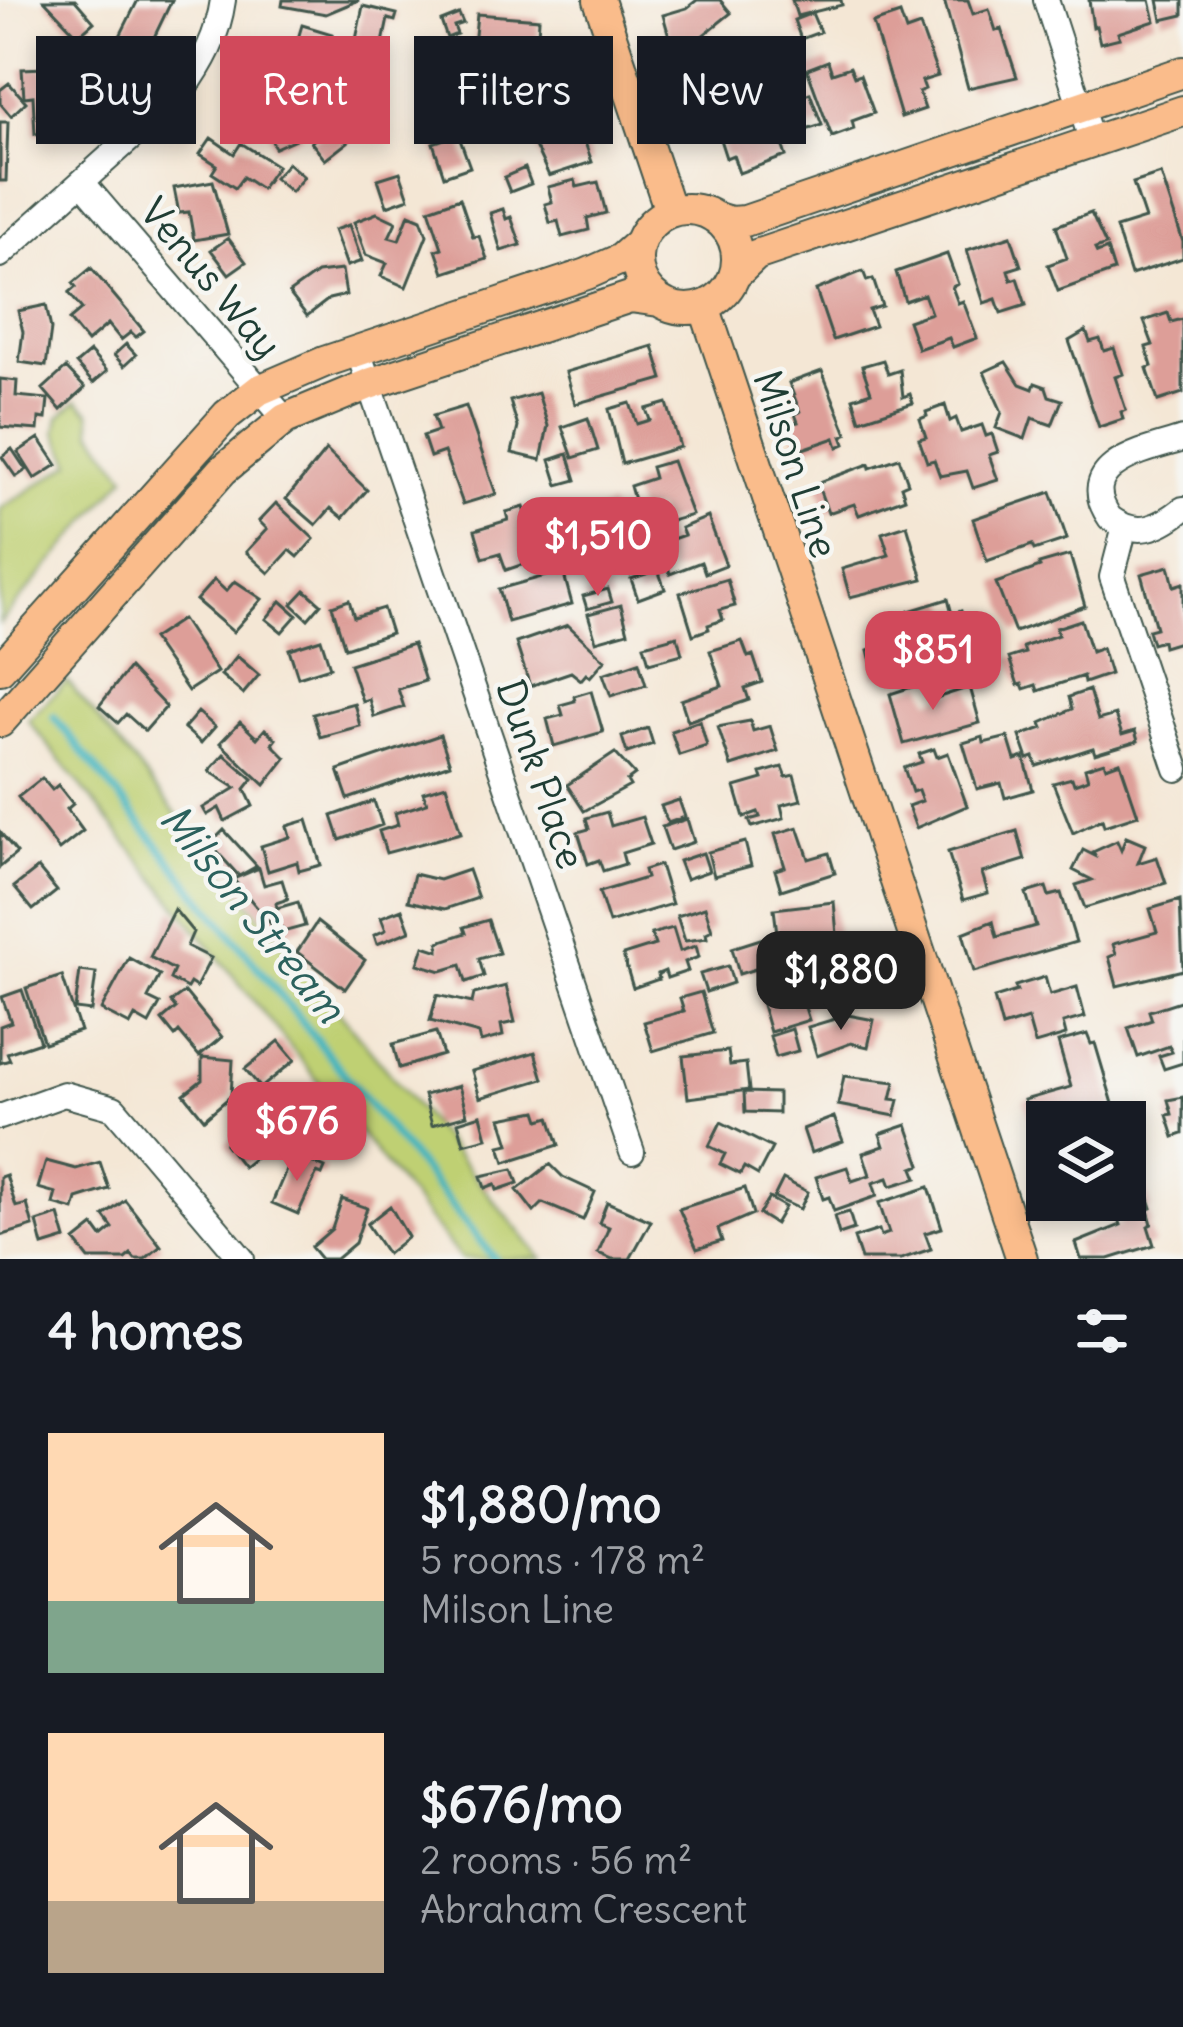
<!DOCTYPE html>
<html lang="en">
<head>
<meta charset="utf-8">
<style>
  body { margin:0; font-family:Delius,sans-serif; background:#20242c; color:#f1f3f6; height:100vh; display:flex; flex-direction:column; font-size:45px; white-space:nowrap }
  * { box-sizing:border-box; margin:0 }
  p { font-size:39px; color:#9ea1a6 }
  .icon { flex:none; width:66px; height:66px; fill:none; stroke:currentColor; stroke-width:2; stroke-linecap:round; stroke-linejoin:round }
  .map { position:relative; height:1259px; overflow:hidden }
  .side { display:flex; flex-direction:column; background:#171b24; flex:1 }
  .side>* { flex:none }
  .top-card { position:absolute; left:36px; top:36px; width:1113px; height:108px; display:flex; gap:24px }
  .controls { position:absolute; left:1026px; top:1101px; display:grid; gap:24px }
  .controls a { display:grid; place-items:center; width:120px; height:120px; border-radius:0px; background:#171b24; box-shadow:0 6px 18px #0003; font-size:60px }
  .price { position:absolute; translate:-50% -102px; padding:0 27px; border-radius:24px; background:#d1495b; color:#fff; font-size:39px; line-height:78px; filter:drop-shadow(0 3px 6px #0008) }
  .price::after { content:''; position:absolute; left:50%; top:72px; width:36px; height:27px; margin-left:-18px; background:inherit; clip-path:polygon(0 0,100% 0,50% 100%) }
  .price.current { background:#222; color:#fff }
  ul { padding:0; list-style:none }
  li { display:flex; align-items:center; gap:36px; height:300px; padding:0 48px }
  li span { display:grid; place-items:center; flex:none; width:336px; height:240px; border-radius:0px; color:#555 }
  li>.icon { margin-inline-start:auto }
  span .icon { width:144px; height:144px; fill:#fffc; stroke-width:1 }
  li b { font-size:51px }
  h2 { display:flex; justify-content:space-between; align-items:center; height:144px; padding:0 48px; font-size:51px }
  .pill { padding:0 42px; border-radius:0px; background:#171b24; box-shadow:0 6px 18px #0003; font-size:42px; line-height:108px }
  .pill.current { background:#d1495b; color:#fff }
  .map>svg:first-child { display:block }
</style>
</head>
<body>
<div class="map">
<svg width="1183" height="1259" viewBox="0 0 1183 1259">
  <rect width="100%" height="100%" fill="#f6f6f2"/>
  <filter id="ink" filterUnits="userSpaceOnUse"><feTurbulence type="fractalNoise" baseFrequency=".00833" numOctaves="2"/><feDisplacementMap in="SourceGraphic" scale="24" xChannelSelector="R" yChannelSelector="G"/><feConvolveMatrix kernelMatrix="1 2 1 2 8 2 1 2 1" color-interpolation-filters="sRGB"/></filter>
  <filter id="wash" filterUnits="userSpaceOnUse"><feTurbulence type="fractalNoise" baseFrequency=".004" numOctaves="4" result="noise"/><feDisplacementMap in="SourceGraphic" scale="48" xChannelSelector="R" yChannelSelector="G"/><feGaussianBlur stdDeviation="2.7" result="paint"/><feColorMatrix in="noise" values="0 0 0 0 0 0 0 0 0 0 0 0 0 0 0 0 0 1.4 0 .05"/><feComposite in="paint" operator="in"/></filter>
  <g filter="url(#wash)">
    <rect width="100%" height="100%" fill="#f4e7d5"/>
    <path fill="#bfd073" stroke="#6f8654" stroke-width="3" d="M77,401l13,11 2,19 34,45 -126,147v-114l72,-46 -16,-31 3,-15z
      M67,681l475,578h-81l-433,-539z"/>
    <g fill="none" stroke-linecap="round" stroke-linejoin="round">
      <path stroke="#46b5bd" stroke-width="8" d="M54,717l441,542"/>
    </g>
    <g id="blocks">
      <path fill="#dd9e98" d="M44,0h31l19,22 -16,14z
        M138,0h34l-25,52 -28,-14z
        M283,0h76l-33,14 -44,-8z
        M697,0h23l11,13 -30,24 -30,6 -8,-28 24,-7z
        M792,0h49l1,5 -45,11z
        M944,0h24l5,14 16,-5 7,22 5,-2 16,48 -49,11z
        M1089,0h61l5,21 -37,12 2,5 -20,5 -4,-17 -3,1z
        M1158,0h25v15l-21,5z
        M363,6l34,8 -2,7 -7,-2 -5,24 7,1 -2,10 -7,-1 -2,7 -26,-6z
        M812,13l8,19 -19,7 -7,-19z
        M459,14l4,9 -9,3 3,8 -10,4 -6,-17z
        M477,14l62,5 -2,32 -63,-5z
        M900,14l6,17 14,-5 18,50 -16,5 3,8 -6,3 6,17 -24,8 -28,-94z
        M302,25l30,9 -2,6 12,4 -7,20 -12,-3 -7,26 -30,-8z
        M101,46l22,20 -35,38 -22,-20z
        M773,55l9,32 -87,24 -8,-32z
        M562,56l8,23 -7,2 6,17 -44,11 -2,-5 -11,4 -7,-23 38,-13 -2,-8z
        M828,61l4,12 18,-6 4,10 6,-2 14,38 -22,8 2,8 -22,8 -25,-68z
        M45,68l1,13 13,-1 2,52 -26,2 -2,-38 -9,1 -2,-28z
        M277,76l25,60 -27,12 -26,-60z
        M9,83l17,19 -15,14 -11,-13v-13z
        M810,93l12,32 -42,13 6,18 -47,17 -6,-18 -7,3 -10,-31 24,-9 3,8 16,-6 -2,-8z
        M507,109l5,22 -33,7 -5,-21z
        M558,117l9,26 16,-6 9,25 -43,14 -14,-30 5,-1 -7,-19z
        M339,120l14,18 -28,22 -14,-18z
        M0,122h8l-2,59h-6z
        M458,134l12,33 -26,9 -11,-33z
        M211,138l23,16 7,-11 36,23 -16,23 -18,-12 -8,11 -23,-15 5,-8 -17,-11z
        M288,163l16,14 -13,15 -17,-14z
        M525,168l6,16 -21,8 -6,-15z
        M400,172l9,26 -22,8 -9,-27z
        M1161,174l22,68v16l-52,17 -15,-47 29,-9 -12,-36z
        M575,180l2,7 21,-5 8,31 -19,5 2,12 -27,7 -4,-16 -8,2 -5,-19 7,-2 -4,-15z
        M213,181l15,53 -34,6 -5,-28 -10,1 -5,-25z
        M460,198l13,39 6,-1 8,23 -43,14 -8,-23 6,-2 -13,-39z
        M503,209l3,10 5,-2 10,28 -20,6 -11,-38z
        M377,213l19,9 -7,15 10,3 10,-26 12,5 6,16 -21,52 -25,-11 6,-13 -21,-8 -12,-33z
        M1091,213l15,32 -11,4 2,4 10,-4 7,22 -56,20 -10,-26 19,-7 -11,-32z
        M349,225l13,36 -15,5 -13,-36z
        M1011,236l10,30 -13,4 3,10 6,-2 9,27 -25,8 -5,-14 -12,4 -17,-53z
        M228,238l18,24 -17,12 -18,-24z
        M947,254l11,30 -6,3 6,16 5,-2 14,37 -24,9 -4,-9 -31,11 -10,-28 23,-8 -7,-19 -19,7 -9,-29z
        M91,268l53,63 -8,6 -5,-5 -10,8 -13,-16 -21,18 -18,-22 13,-11 -13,-16 7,-6 -3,-4z
        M342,270l4,25 -17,4 -22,17 -18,-23 28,-20z
        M863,271l4,10 6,-2 9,27 -13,4 6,16 -42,14 -17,-50z
        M46,305l5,24 -5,37 -27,-4 4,-30 -5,-21z
        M1168,313l3,9 12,-3v74l-25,8 -11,-33 5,-2 -6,-19 7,-2 -9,-24z
        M1086,331l4,11 10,-3 4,12 10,-3 9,26 -8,3 11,33 -5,2 2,7 -24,8 -30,-86z
        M126,344l10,11 -12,11 -10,-11z
        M653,346l10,33 -88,25 -9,-32z
        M90,352l17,19 -14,12 -17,-19z
        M883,360l5,14 12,-4 3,27 7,-3 3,9 -53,17 -7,-22 18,-6 -9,-26z
        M1006,362l14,22 13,5 2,-6 11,4 3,9 13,4 -10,25 -20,-7 -7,21 -29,-11 6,-16 -18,-40z
        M66,368l19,20 -24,22 -18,-21z
        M822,371l25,63 -5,2 3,8 -7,3 -3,-9 -35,12 -9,-26 7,-2 -3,-8 5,-2 -11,-29z
        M0,379l17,2 -1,15 32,3 -2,20 -7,-1 -1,12 -38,-3z
        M538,393l10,33 -7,34 -29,-7 6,-26 -8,-26z
        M630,403l7,21 13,-4 -4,-11 21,-6 13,44 -58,17 -13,-55z
        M945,405l5,16 6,-3 5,14 21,-7 4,11 6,-2 6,18 -9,3 9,25 -25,8 -6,-17 -27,5 -6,-16 -7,2 -8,-23 7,-2 -6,-18 7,-3 -1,-4z
        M466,406l30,88 -33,10 -19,-52 -14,5 -7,-21 15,-5 -5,-15z
        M588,418l10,32 -25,8 -11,-31z
        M39,438l18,27 -22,14 -17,-27z
        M12,449l14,21 -10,7 -14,-20z
        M326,450l41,40 -24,28 -12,-10 -15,17 -30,-26z
        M568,454l8,26 -18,5 -8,-25z
        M899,458l9,25 -7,3 4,12 -46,17 -5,-11 -26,9 -11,-30 52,-19 1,4z
        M672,461l20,54 -31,9 -5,-15 -18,5 -8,-28 24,-8 -3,-11z
        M1051,492l16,47 -33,11 -2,-5 -45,16 -14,-42z
        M276,503l38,36 -16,18 -8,-7 -21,23 -23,-21 21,-23 -8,-8z
        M610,505l13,34 -23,9 -13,-33z
        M524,507l13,42 -13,5 3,9 -21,7 -6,-17 -17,5 -8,-28 33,-10 -2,-8z
        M708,517l18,48 -21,8 -4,-11 -31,12 -3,-11 -20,8 -12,-30 27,-10 5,10 17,-6 -3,-7z
        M582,520l7,22 -32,9 2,5 -15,4 -4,-15 13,-4 -3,-11z
        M907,525l16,54 -73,18 -8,-28 47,-14 -7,-22z
        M1070,555l15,51 -70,26 -19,-49 44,-16 -1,-3z
        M1169,566l5,20 9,-3v58l-20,6 -1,-6 -10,3 -4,-14 8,-2 -15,-54z
        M658,570l7,19 -27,10 -7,-20z
        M563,571l9,33 -64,18 -9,-33z
        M727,579l8,27 -15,4 3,10 -15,5 1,4 -16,6 -13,-42z
        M214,580l12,11 9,-10 27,18 -29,33 -37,-32z
        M608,589l4,13 -25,7 -4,-13z
        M305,590l16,14 -13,15 -16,-15z
        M948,599l4,15 9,-3 6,21 -7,2 5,16 -90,26 -7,-26 47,-18 -6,-21z
        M349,600l5,17 29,-9 8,25 -46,15 -13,-42z
        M281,601l16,14 -15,17 -16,-13z
        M621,605l7,27 -32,9 -8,-27z
        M182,619l35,53 -29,19 -36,-52z
        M1081,620l10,32 11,-4 8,26 -26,9 -1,-7 -45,15 -2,-6 -12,4 -2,-5 -4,1 -9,-27 16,-5 -2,-6 35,-12 -2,-7z
        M568,625l37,35 -15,17 -4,-3 -5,6 -10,-8 -41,14 -14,-43z
        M677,636l5,18 -33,9 -5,-18z
        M321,639l9,28 -32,10 -9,-28z
        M742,641l6,16 5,-2 9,27 -17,6 4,12 -61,21 -7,-21 41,-14 -12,-35z
        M413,644l12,37 -27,8 6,18 -30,10 -5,-18 -7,2 -12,-37z
        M237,656l22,19 -16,19 -22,-19z
        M639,662l7,23 -35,11 -8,-22z
        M129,668l37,39 -21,24 -19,-17 -8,9 -19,-17z
        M924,683l6,17 40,-13 10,36 -76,21 -14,-50z
        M1089,690l9,30 17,-5 7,20 13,-4 3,10 -43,13 -2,-6 -56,18 -3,-9 -6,2 -8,-23 23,-8 -2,-5 31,-14 -3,-12z
        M591,691l12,41 -49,14 -7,-27 16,-4 -3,-10 15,-4 -1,-5z
        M354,703l6,23 -40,11 -7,-23z
        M198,712l17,15 -14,16 -17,-15z
        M700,721l7,25 -28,9 -8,-24z
        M750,721l3,10 17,-5 8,25 -47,15 -13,-39z
        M240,722l17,16 8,-9 11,10 -4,5 14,14 -21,27 -45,-42z
        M648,728l5,16 -26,9 -5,-16z
        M440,735l10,29 -102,35 -10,-29z
        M983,737l1,6 24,-6 7,23 9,-3 9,33 -28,8 -4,-15 -24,6 -14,-46z
        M934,749l3,8 11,-4 19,53 -51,22 -8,-22 14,-5 -4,-11 -6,2 -8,-24 18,-6 -3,-8z
        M615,753l20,22 -8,6 3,5 -46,25 -17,-26z
        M224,754l29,25 -8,10 8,17 -28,15 -6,-13 -12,7 -4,-7 33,-20 -27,-17z
        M1104,762l2,5 14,-5 18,53 -34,11 -2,-7 -29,14 -20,-50 19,-5 2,6 14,-5 -3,-11z
        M782,767l4,10 8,-2 7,25 -20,5 3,13 -32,9 -3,-7 11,-3 -2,-5 -14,5 -9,-30 28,-8 -2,-6z
        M42,778l10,12 6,-5 15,19 -6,5 16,22 -24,19 -41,-53z
        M446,785l15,48 -75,20 -7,-22 19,-6 -3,-12 32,-10 -4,-11z
        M679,800l6,17 -17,6 -7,-17z
        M374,801l8,24 -42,15 -8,-24z
        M607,812l4,14 31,-9 9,27 -29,9 3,11 -22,7 -4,-11 -11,4 -10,-32 11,-3 -3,-11z
        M687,819l7,23 -24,8 -8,-23z
        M307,820l14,45 -22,6 -2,-9 -29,9 -7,-25 29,-9 -3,-11z
        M798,827l11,32 20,-6 6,20 -54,17 -6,-20 10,-3 -10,-33z
        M224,830l33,36 -18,10 -29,-32z
        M1017,831l8,29 -43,13 6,20 -25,7 -15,-48z
        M0,832l17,21 -17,14z
        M1126,837l19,8 -7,18 19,-6 9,26 -81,25 -9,-23 16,-5 -19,-10 10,-20 12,6 -2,-4 24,-11 4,9z
        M745,842l6,24 -37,10 -6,-24z
        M703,853l6,18 -23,8 -7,-18z
        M660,865l12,39 -63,19 -10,-31 47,-14 -2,-8z
        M38,868l19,23 -24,19 -19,-23z
        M259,868l5,17 18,-5 6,19 -12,4 1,5 21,-6 7,24 -22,6 -1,-4 -6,2 -43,-51z
        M468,870l10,28 -33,11 -37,-8 6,-27 25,6z
        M1046,887l3,9 12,-3 15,49 -102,30 -11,-39 30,-12 4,16 39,-11 -10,-33z
        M1180,900l3,70 -66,16 -8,-29 7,-3 -3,-10 44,-12 -7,-23z
        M834,902l3,33 -59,6 -4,-32z
        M705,907l7,23 -6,3 1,5 -22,3 -8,-25z
        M174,909l19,23 -6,14 24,12 -15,29 -6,-4 -3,5 -17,-9 4,-9 -24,-13z
        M402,909l8,22 -33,13 -3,-9 12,-5 -5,-13z
        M488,920l11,33 -20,6 5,17 -18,6 -5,-17 -20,6 -23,-7 6,-18 15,5v-9l27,-9 -2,-6z
        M317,922l48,38 -20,29 -48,-37z
        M673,928l7,23 16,-5 3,11 -14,5 3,9 -21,7 -2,-7 -7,3 1,5 -26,9 -10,-33 32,-10 -4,-11z
        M767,937l8,26 -36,11 -7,-26z
        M840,953l2,8 11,-3 10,29 -57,18 -10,-31 24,-7 -2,-7z
        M129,958l31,17 -12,23 12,6 -11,20 -14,-8 -5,9 -29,-15z
        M728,966l5,17 -27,9 -6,-18z
        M80,971l16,2 -5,38 -16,-2z
        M62,976l18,55 -36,12 -18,-55z
        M1045,977l5,18 27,-8 8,30 -22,6 3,12 -31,9 -7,-25 -26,8 -8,-29 23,-7 -2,-5z
        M506,986l9,36 -14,3 2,11 -22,6 -2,-8 -49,-13 7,-26 35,8 2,-9z
        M22,990l18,52 -33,11 3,7 -10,3v-37l11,-4 -9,-25z
        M185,992l37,45 -23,19 -20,-24 -4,4 -13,-16 14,-12 -5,-6z
        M701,992l12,41 -60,18 -9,-29 40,-11 -4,-13z
        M779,993l3,11 20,-6 7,22 -39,12 -10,-34z
        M1183,1000v63l-19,6 -5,-13 13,-4 -3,-6 -31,11 -10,-29 24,-8 -3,-9z
        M848,1015l26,5 -6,27 -17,-4 -34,13 -9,-29z
        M792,1029l6,22 -22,6 -6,-21z
        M436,1032l7,23 -44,13 -6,-24z
        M1087,1034l4,10 4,-1 19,64 -53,15h-14v4l-14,4 -9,-30 47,-13 -13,-45z
        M279,1041l16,19 -34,28 -16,-19z
        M728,1051l2,14 16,-2 3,27 -61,8 -5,-42z
        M535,1052l8,27 -63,19 -8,-27z
        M202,1057l31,3 -2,36 -27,23 -20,-25 18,-14z
        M844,1076l51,6 -4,17 8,1 -4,16 -57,-11z
        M459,1086l8,29 -35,10 -8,-30z
        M744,1092l34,1v20l-33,-1z
        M1183,1097v37l-9,3 -7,-22 5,-1 -4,-14z
        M257,1106l29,10 -9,24 -34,27 -18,-23 26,-19z
        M332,1110l17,18 -23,21 -17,-18z
        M537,1111l3,9 10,-3 9,28 -54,17 -5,-16 9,-2 -8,-26z
        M481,1115l6,23 -23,6 -6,-22z
        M834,1117l9,24 -32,12 -8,-24z
        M721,1122l51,26 -14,27 -14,-8 -4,7 -20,-10 5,-10 -16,-8z
        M907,1125l14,40 -8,3 4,10 -26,8 -3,-8 -15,5 4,13 -43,15 -5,-14 -6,2 -7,-22 31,-10 5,14 18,-6 -7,-22 21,-7 -4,-12z
        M293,1154l32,14 -3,7 -5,-2 -19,41 -26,-11z
        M46,1161l30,8 24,-7 9,27 -32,10 -3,11 -21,-6 3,-11 -18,-5z
        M550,1164l13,13 32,15 -12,28 -40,-17 -9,9 -17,-22z
        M513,1169l5,14 -21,7 -2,-6 -10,4 -4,-12z
        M6,1175l10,32 11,-3 6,22 -33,10v-59z
        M783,1179l25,13 -8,17 -26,-12z
        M929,1187l13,41 -17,5 6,16 -30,10h-40l-7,-21 25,-8 2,6 8,-3 -10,-30z
        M745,1188l8,26 -35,15 4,12 -25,8 -18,-40z
        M1146,1189l6,19 -4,2 4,14 -4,2 6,19 -45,14h-28l-5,-16 45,-18 -2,-6 -5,1 -7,-19 18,-1v-4z
        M769,1198l16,9 -10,17 -16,-10z
        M342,1199l25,9 -12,35 -19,16h-15l-10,-12 21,-18z
        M125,1200l36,46 -16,13h-10l-4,-5 -6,5h-36l-14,-18 19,-15 8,11 11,-9 -9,-12z
        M607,1202l44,19 -21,38h-18l-14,-6 11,-26 -10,-4z
        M390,1206l18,31 -21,17 -20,-30z
        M849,1212l5,17 -15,5 -5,-18z
        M59,1215l7,24 -23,7 -6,-24z"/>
    </g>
  </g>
  <g filter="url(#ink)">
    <use href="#blocks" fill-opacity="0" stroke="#3f564c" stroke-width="3"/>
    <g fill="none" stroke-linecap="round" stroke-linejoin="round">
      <g stroke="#3f564c" stroke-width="28">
        <path id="minor" d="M1046,0l46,142
          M82,182l203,237
          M0,255l182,-163c21,-29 36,-56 41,-92
          M358,351l274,801
          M1183,439c-36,11 -111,25 -73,79 27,20 49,10 73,-9
          M1125,527l-13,50 65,192
          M0,1117l64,-23 50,14 128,151"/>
      </g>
      <g stroke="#3f564c" stroke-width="34">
        <path id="major" d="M599,0l71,211
          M637 259a50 50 0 1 1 100 0a50 50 0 1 1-100 0Z
          M714,217l16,5 15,-1 438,-149
          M734,276l22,-21 427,-144
          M704,306l318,953
          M0,669l227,-254 32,-25 65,-28 263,-88 34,-15 18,-16
          M0,722l223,-252 62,-51 84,-35 261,-87 29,4"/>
      </g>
      <use href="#minor" stroke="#fff" stroke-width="24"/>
      <use href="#major" stroke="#fabc8b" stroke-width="30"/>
    </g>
  </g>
  <g text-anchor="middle" stroke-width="9" stroke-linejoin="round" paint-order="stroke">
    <g font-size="39" fill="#1f3d34" stroke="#f6f6f2">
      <text transform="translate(211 278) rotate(50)" y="14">Venus Way</text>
      <text transform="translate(796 464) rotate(72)" y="14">Milson Line</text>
      <text transform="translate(541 774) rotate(71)" y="14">Dunk Place</text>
    </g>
    <g font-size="42" font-style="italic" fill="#2b615d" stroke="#f6f6f2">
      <text transform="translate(253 913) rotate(51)" y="15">Milson Stream</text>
    </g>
  </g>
</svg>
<div class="controls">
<a><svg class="icon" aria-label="layers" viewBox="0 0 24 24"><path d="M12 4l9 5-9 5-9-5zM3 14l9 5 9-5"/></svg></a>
</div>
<b class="price" style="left:598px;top:599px">$1,510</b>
<b class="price" style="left:933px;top:713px">$851</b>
<b class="price current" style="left:841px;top:1033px">$1,880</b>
<b class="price" style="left:297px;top:1184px">$676</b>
<div class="top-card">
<a class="pill">Buy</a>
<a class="pill current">Rent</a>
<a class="pill">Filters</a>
<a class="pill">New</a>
</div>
</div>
<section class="side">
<h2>4 homes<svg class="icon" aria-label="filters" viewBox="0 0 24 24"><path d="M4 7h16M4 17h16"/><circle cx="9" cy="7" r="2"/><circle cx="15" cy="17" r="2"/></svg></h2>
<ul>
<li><span style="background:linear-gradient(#ffd9b3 70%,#7fa58c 0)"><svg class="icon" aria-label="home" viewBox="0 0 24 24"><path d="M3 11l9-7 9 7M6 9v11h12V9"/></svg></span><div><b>$1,880/mo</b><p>5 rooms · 178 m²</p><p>Milson Line</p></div></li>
<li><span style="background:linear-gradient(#ffd9b3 70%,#b9a48a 0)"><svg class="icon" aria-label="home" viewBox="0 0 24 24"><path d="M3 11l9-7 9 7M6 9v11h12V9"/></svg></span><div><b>$676/mo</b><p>2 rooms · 56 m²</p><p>Abraham Crescent</p></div></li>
</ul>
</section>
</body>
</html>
